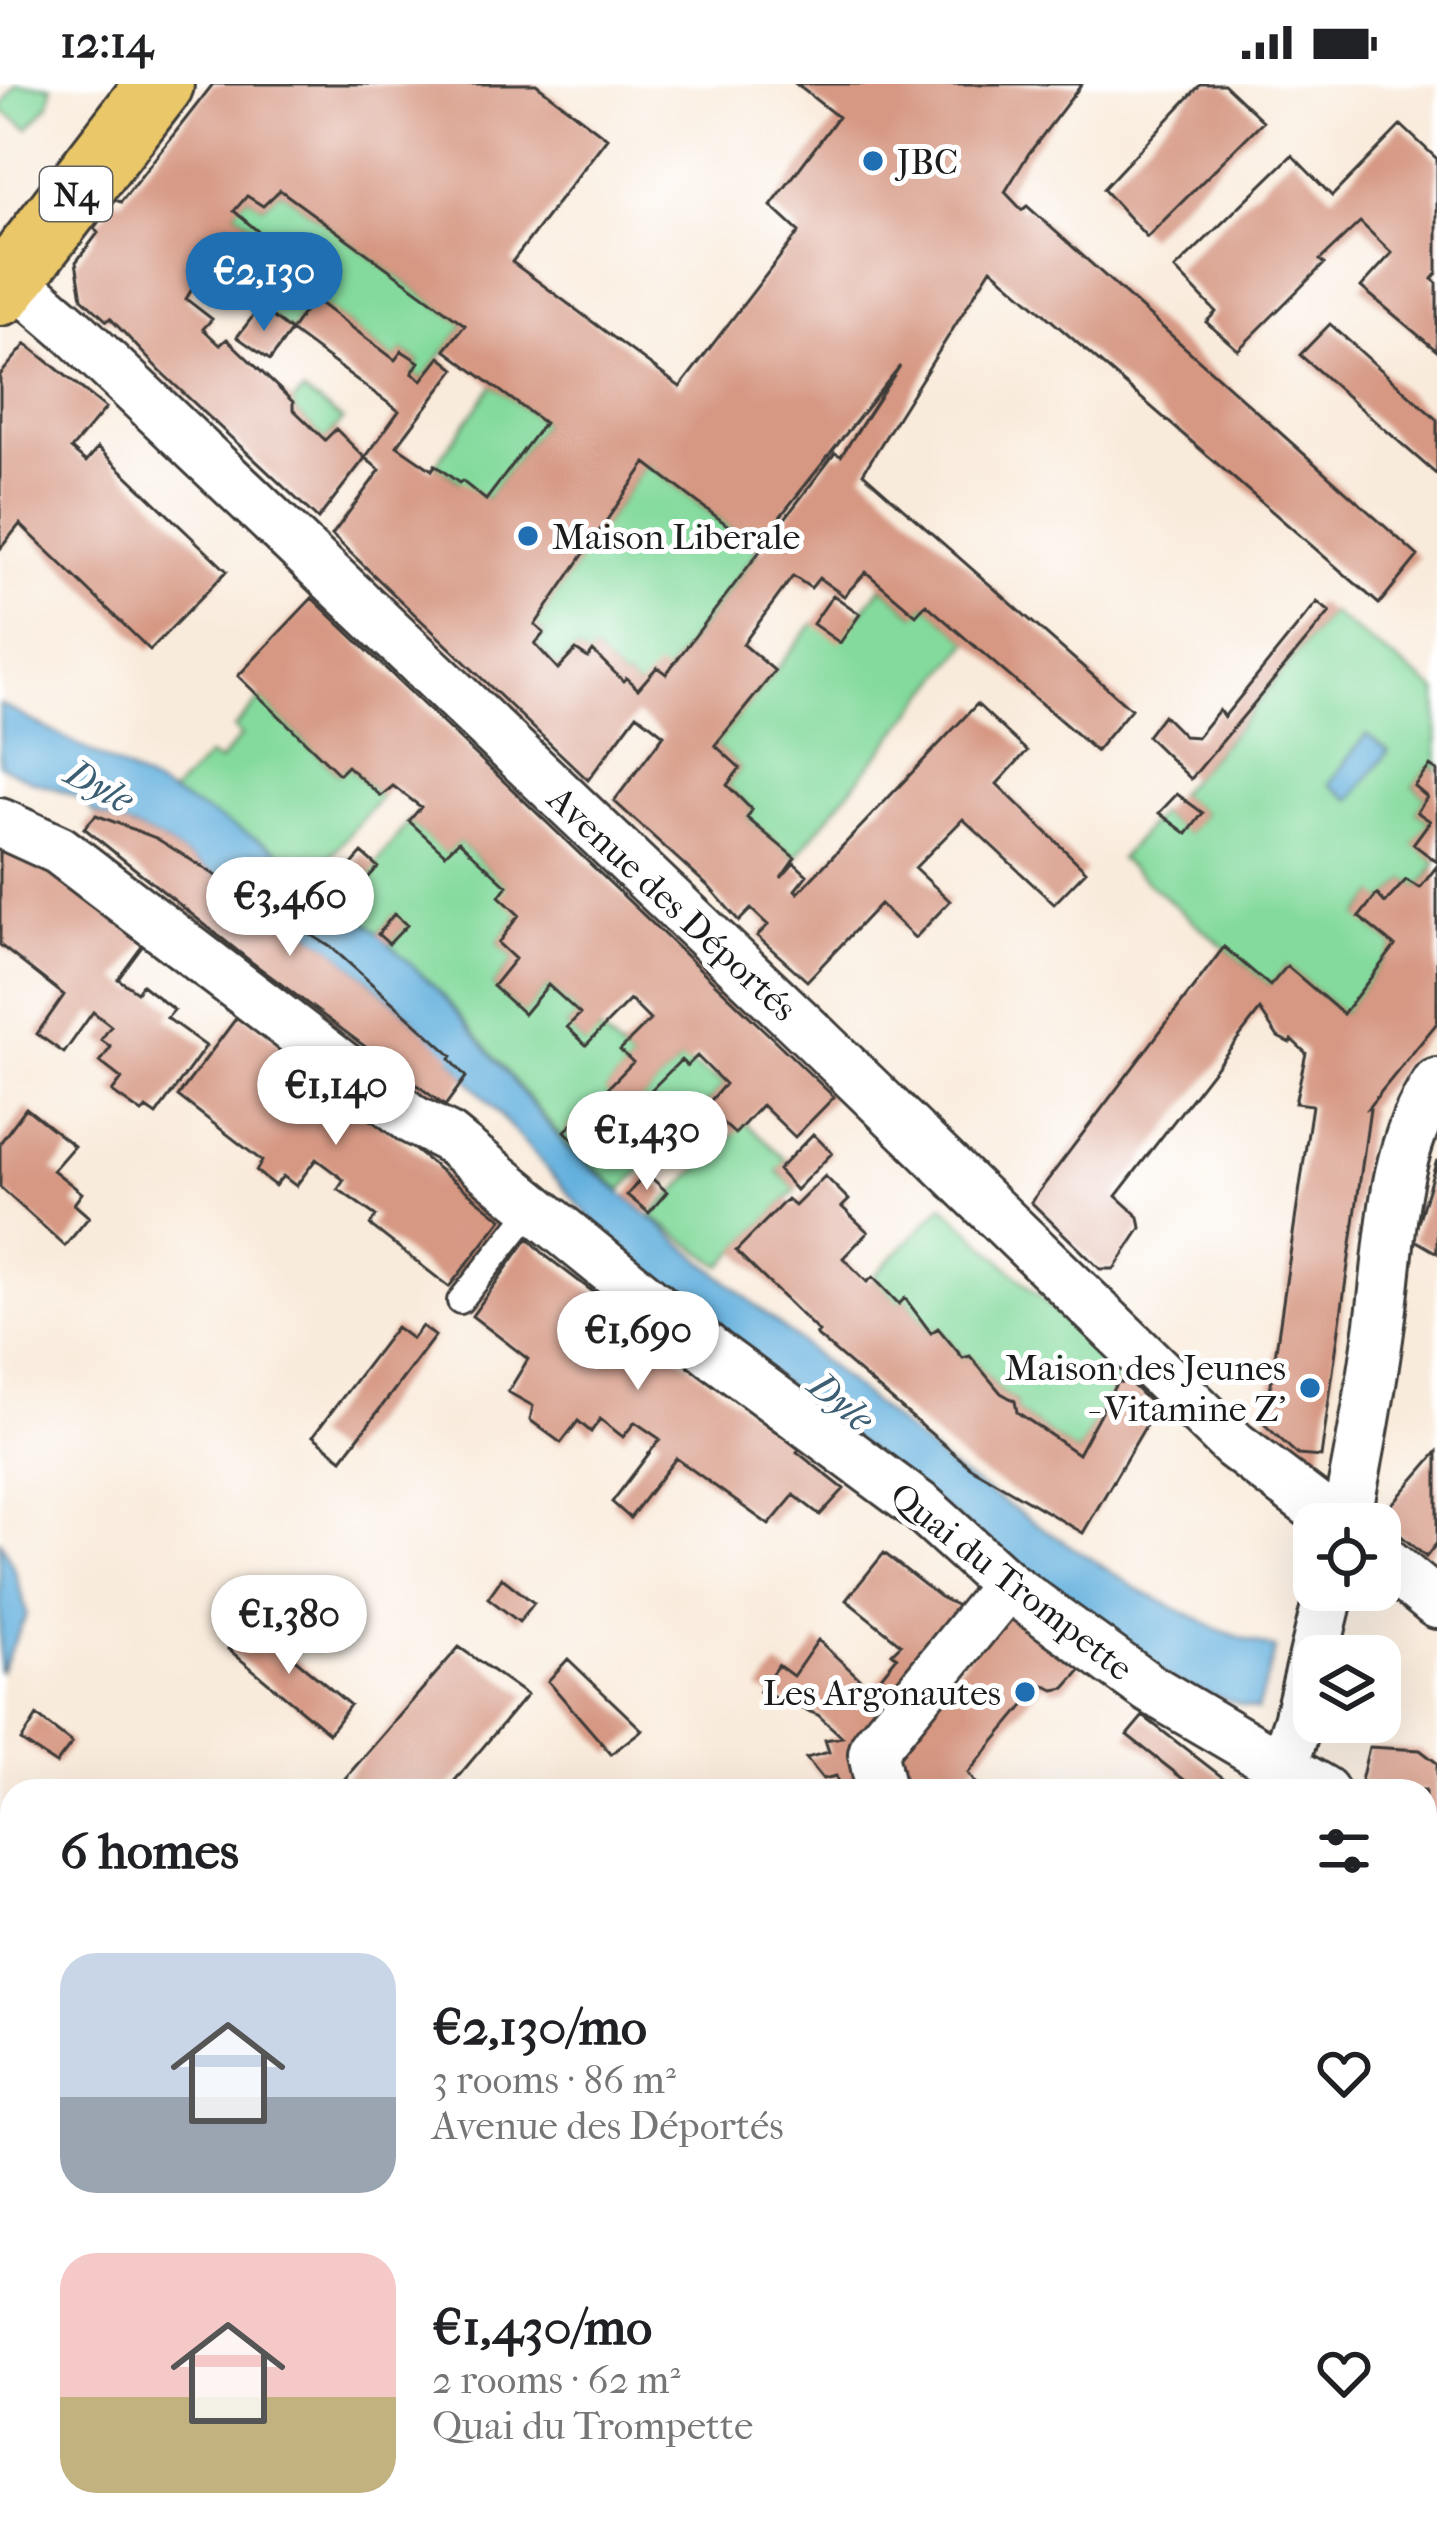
<!DOCTYPE html>
<html lang="en">
<head>
<meta charset="utf-8">
<style>
  body { margin:0; font-family:"IM FELL French Canon",serif; background:#f6f6f6; color:#202124; height:100vh; display:flex; flex-direction:column; font-size:45px; white-space:nowrap }
  * { box-sizing:border-box; margin:0 }
  p { font-size:39px; color:#757577 }
  .icon { flex:none; width:66px; height:66px; fill:none; stroke:currentColor; stroke-width:2; stroke-linecap:round; stroke-linejoin:round }
  .map { position:relative; flex:1; overflow:hidden }
  .details { position:absolute; left:0px; top:1695px; width:1437px; height:771px; display:flex; flex-direction:column; background:#fff; border-radius:36px 36px 0 0; box-shadow:0 12px 48px #0002 }
  .details>* { flex:none }
  .tools { position:absolute; left:1293px; top:1419px; display:grid; gap:24px }
  .tools a { display:grid; place-items:center; width:108px; height:108px; border-radius:24px; background:#fff; box-shadow:0 12px 48px #0002; font-size:60px }
  .price { position:absolute; translate:-50% -102px; padding:0 27px; border-radius:42px; background:#fff; color:#222; font-size:39px; line-height:78px; filter:drop-shadow(0 3px 6px #0008) }
  .price::after { content:''; position:absolute; left:50%; top:72px; width:36px; height:27px; margin-left:-18px; background:inherit; clip-path:polygon(0 0,100% 0,50% 100%) }
  .price.current { background:#1f6fb2; color:#fff }
  ul { padding:0; list-style:none }
  li { display:flex; align-items:center; gap:36px; height:300px; padding:0 60px }
  li span { display:grid; place-items:center; flex:none; width:336px; height:240px; border-radius:36px; color:#555 }
  li>.icon { margin-inline-start:auto }
  span .icon { width:144px; height:144px; fill:#fffc; stroke-width:1 }
  li b { font-size:51px }
  h2 { display:flex; justify-content:space-between; align-items:center; height:144px; padding:0 60px; font-size:51px }
  .status { display:flex; justify-content:space-between; align-items:center; height:84px; padding:0 60px; background:#fff; direction:ltr }
  .status svg { height:33px; fill:currentColor }
  .map>svg:first-child { display:block }
</style>
</head>
<body>
<div class="status"><b>12:14</b><svg viewBox="0 0 49 12"><path d="M0 12V9h3v3zM5 12V6h3v6zM10 12V3h3v9zM15 12V0h3v12zM26 1h20v11H26zM47 4h2v5h-2z"/></svg></div>
<div class="map">
<svg width="1437" height="2464" viewBox="0 0 1437 2464">
  <rect width="100%" height="100%" fill="#fff"/>
  <filter id="ink" filterUnits="userSpaceOnUse"><feTurbulence type="fractalNoise" baseFrequency=".00833" numOctaves="2"/><feDisplacementMap in="SourceGraphic" scale="24" xChannelSelector="R" yChannelSelector="G"/><feConvolveMatrix kernelMatrix="1 2 1 2 8 2 1 2 1" color-interpolation-filters="sRGB"/></filter>
  <filter id="wash" filterUnits="userSpaceOnUse"><feTurbulence type="fractalNoise" baseFrequency=".004" numOctaves="4" result="noise"/><feDisplacementMap in="SourceGraphic" scale="48" xChannelSelector="R" yChannelSelector="G"/><feGaussianBlur stdDeviation="2.7" result="paint"/><feColorMatrix in="noise" values="0 0 0 0 0 0 0 0 0 0 0 0 0 0 0 0 0 1.4 0 .05"/><feComposite in="paint" operator="in"/></filter>
  <g filter="url(#wash)">
    <rect width="100%" height="100%" fill="#f9ebdb"/>
    <path fill="#84da9d" stroke="#507b5c" stroke-width="3" d="M16,0l36,2 -3,18 -21,24 -28,-19z
      M280,106l185,135 -43,55 -10,-7 7,-11 -16,-11 -8,9 -82,-62 -22,33 -89,-67 25,-31 28,21 12,-16 -33,-27 13,-15 16,10z
      M493,301l51,38 -58,77 -51,-35z
      M303,308l40,28 -18,20 -32,-31v-7z
      M646,379l112,87 -92,124 -28,15 -12,-11 -3,3 -29,-29 -6,6 -12,-8 -18,19 -23,-25 9,-11 -9,-8z
      M882,502l33,29 11,-11 44,37 -175,217 -48,-40 5,-9 -25,-24 13,-17 -25,-23 98,-121 47,-10z
      M1330,528l107,79v80l-7,-5 -16,20 13,11 -10,15 13,9 -16,23 23,18 -17,26 -14,-8 -21,23 -9,-8 -17,21 36,30 -52,68 -56,-48 -17,20 -150,-127 39,-46 28,20 16,-20 -26,-19 61,-67z
      M261,614l77,76 9,-8 34,30 -66,79 -48,-31 -97,-49 39,-39 10,6 22,-26 -7,-8z
      M409,737l36,32 14,-12 48,45 12,29 -21,28 17,16 -22,27 31,27 24,-28 32,29 -13,13 18,17 14,-13 34,31 -27,29 21,22 54,-53 44,24 -103,106 -55,-46 -126,-151 -52,-49 17,-19 -12,-10 -16,19 -32,-31z
      M745,1038l42,39 -9,10 18,19 -74,76 -71,-50z
      M943,1121l187,178 -13,-1 -39,72 -61,-42 -2,-11 -14,-8 -31,-37 -7,2 -25,-30 -7,5 -25,-34 -7,5 -26,-27z"/>
    <path fill="#65b1de" stroke="#40667d" stroke-width="3" d="M0,620l267,140 54,35 120,114 125,154 387,323 186,120 83,41 54,18 -19,61 -80,-26 -264,-198 -194,-153 -125,-111 -144,-163 -49,-51 -69,-60 -177,-111 -62,-24 -8,-11 -19,-10 -34,-11 -32,-16z
      M1366,650l23,17 -38,49 -22,-16z
      M0,1455l15,32 12,43 -27,59z"/>
    <g id="blocks">
      <path fill="#d69883" fill-rule="evenodd" d="M213,0h323l71,54 -95,124 168,125 119,-155 -28,-26 67,-89 -42,-33h286l-53,69 -24,39 17,18 5,-4 391,350 -39,48 -388,-336 -128,205 268,236 -35,42 -170,-147 -10,11 -50,-43 -22,24 -25,-18 -8,10 -18,-12 -50,68 32,27 -60,74 25,23 -13,17 25,25 -5,8 48,40 -14,20 13,-15 13,12 -12,15 3,3 179,-189 50,47 -30,33 89,87 -32,33 -91,-85 -48,49 35,33 -35,37 -35,-34 -73,77 -50,-45 11,-11 -17,-16 -12,12 -29,-33 -96,-87 50,-66 -27,-21 -49,66 -256,-245 48,-65 -15,-12 -47,61 -158,-148 -50,-53 -3,3 -25,-23 -6,-36 22,-29 -4,-5 21,-28 6,2zM280,106l185,135 -20,25 99,73 -58,77 -24,-19 -3,2 -24,-18 -3,5 -35,-24 58,-77 -15,-12 -18,23 -10,-7 7,-11 -17,-11 -7,9 -82,-62 -22,33 108,80 -34,47 -29,-29 -11,11 -32,-31v-7l-66,-63 -7,6 -17,-16 9,-10 -26,-20 19,-31 -3,-4 25,-31 28,22 12,-16 -33,-28 13,-15 16,10zM900,282l-59,90 -6,-3 -169,221 -9,-7 -19,22 -12,-11 -3,3 -30,-30 -5,7 -12,-8 -18,19 -23,-25 9,-11 -9,-8 111,-162 110,84z
        M1201,0h23l39,37 -116,116 -44,-48z
        M1401,41l36,34v114l-5,6 5,4v68l-76,-64 31,-34 -32,-31 -40,38 4,4 -86,86 -32,-28 10,-10 -41,-43 117,-114 40,41z
        M260,223l31,24 -21,29 -33,-23z
        M1330,240l107,96v55l-137,-120z
        M26,260l80,64 -35,41 15,13 12,-14 129,123 -77,79 -130,-126 -20,25v-174z
        M833,511l27,19 -20,29 -27,-19z
        M312,514l522,499 -39,40 -33,-32 -27,29 -30,-27 20,-23 -28,-28 -10,10 -6,-6 -53,53 -23,-22 28,-29 -13,-12 30,-30 -20,-20 -44,45 -19,-18 13,-13 -32,-29 -24,29 -31,-28 22,-27 -17,-16 21,-28 -20,-19 8,-10 -48,-45 -14,13 -36,-33 12,-14 -28,-21 -12,10 -34,-30 -8,8 -101,-98z
        M1317,518l13,10 -139,167 -44,-43 16,-21 21,21 13,1 22,-27 5,7z
        M1430,682l7,5v91l-24,-18 17,-23 -13,-9 10,-15 -13,-11z
        M1177,710l26,19 -16,21 -28,-21z
        M96,731l60,23 176,110 120,108 -2,3 16,18 -21,29 -195,-145 -166,-133z
        M0,760l43,18 103,79 -28,38 19,13 5,-7 32,25 -7,8 39,28 -50,69 -10,-7 -4,5 -30,-21 10,-13 -22,-17 11,-15 -10,-7 10,-14 -18,-14 -29,41 -27,-19 27,-39 -64,-50z
        M362,769l16,14 -24,26 -15,-14z
        M1437,782v157l-70,86h3l-49,348 -23,-2 -33,-30 47,-320 -17,-2 11,-50 -14,-13 -2,3 -12,-6 -18,-27 -144,186 23,21 2,11 -27,41h-14l-69,-67 193,-255 46,39 17,-20 56,48 52,-68 -36,-29 18,-23 8,9 21,-23 14,8z
        M394,830l13,11 -18,19 -11,-10z
        M240,929l43,32 39,37 3,-3 177,140 -53,68 -79,-62 6,-9 -38,-27 6,-9 -28,-21 -20,27 -13,-10 -8,10 -19,-15 6,-10 -84,-65z
        M26,1024l48,38 -21,24 29,23 -8,11 15,13 -24,29 -65,-59v-44z
        M582,1031l22,23 -17,16 -22,-23z
        M813,1050l19,19 -36,37 -18,-20z
        M1437,1076v93l-24,-14z
        M646,1089l21,19 -18,21 -22,-18z
        M825,1092l24,24 -7,7 26,25 -25,26 24,24 6,-5 26,27 6,-6 26,35 7,-5 25,30 7,-2 31,37 14,8 2,11 61,42 39,-72 13,1 26,25 -73,125 -113,-66 -154,-132 3,-3 -83,-81 51,-52 8,7z
        M528,1154l18,18 253,193 -2,3 47,37 -24,26 -26,-20 -25,30 -93,-67 -46,60 -18,-16 48,-63 -25,-17 -12,15 -23,-18 -9,13 -13,-11 -17,22 -31,-23 3,-14 -25,-14 20,-33 -56,-43z
        M422,1242l13,10 -93,123 -29,-23 83,-109 16,12z
        M1437,1368v91l-11,14 -46,-39z
        M884,1469l56,44 16,8 5,10 -96,176h-41l15,-6 -3,-9 -13,3 -17,-21 23,-6 -4,-12 17,-3 -24,-22 -59,-24 19,-26 15,11 25,-36 53,49 26,-32 -5,-4 9,-9 -55,-44z
        M502,1494l32,25 -15,19 -31,-24z
        M1006,1526l76,59 -17,19 -11,2 -12,-6 -74,89 13,18h-87l-8,-37z
        M250,1538l100,83 -21,28 -101,-84z
        M459,1563l68,48 -81,96h-112z
        M568,1575l74,71 -31,24 -63,-73z
        M37,1632l35,27 -16,21 -35,-23z
        M1143,1632l87,67 -5,8h-39l1,-9 -60,-47z
        M1369,1663l51,3 17,13v77l-12,-9v-40h-59l-6,-6z
        M1425,1808l12,10v184l-7,9 -5,-4v-59l8,-9 -8,-6z
        M12,1850l-3,71 3,124 -12,-11v-167z
        M1437,2065v185l-12,-11v-172l5,5z
        M12,2254v70l-12,15v-72z
        M1425,2296l12,12v156h-36l-9,-10h33z
        M0,2443l12,11 19,10h-31z
        M95,2454h171l-7,10h-151z
        M310,2454h21l35,10h-59z
        M635,2454h54l-12,10h-32z
        M1216,2454h51l-7,10h-51z
        M1284,2454h69l14,10h-77l-8,-8z"/>
    </g>
  </g>
  <g filter="url(#ink)">
    <use href="#blocks" fill-opacity="0" stroke="#3d3b39" stroke-width="3"/>
    <g fill="none" stroke-linecap="round" stroke-linejoin="round">
      <g stroke="#3d3b39" stroke-width="30">
        <path id="lane" d="M460,1217l75,-95"/>
      </g>
      <g stroke="#3d3b39" stroke-width="54">
        <path id="street" d="M11,194l64,55 738,703 421,409 104,79
          M0,739l59,27 354,270 36,18 265,216 208,154 85,77 142,103 175,103
          M1345,1440c14,-67 26,-133 35,-200 11,-79 10,-174 57,-241
          M1380,1473l57,47
          M881,1707l-8,-37 2,-7 132,-162
          M1275,1707l23,-70 32,-131
          M1425,1782l12,9
          M1425,2265l12,11
          M0,2359l12,-15
          M0,2410l12,9
          M62,2454l14,10
          M590,2454l8,10
          M1386,2454l11,10
          M478,2464l7,-10
          M706,2464l11,-10"/>
      </g>
      <g stroke="#3d3b39" stroke-width="72">
        <path id="primary" d="M0,208l160,-208"/>
      </g>
      <use href="#lane" stroke="#fff" stroke-width="24"/>
      <use href="#street" stroke="#fff" stroke-width="48"/>
      <use href="#primary" stroke="#eac769" stroke-width="66"/>
    </g>
  </g>
  <g fill="#1f6fb2" stroke="#fff" stroke-width="4.5">
    <circle cx="873" cy="77" r="12"/>
    <circle cx="528" cy="452" r="12"/>
    <circle cx="1310" cy="1304" r="12"/>
    <circle cx="1025" cy="1608" r="12"/>
  </g>
  <g text-anchor="middle" stroke-width="10" stroke-linejoin="round" paint-order="stroke">
    <rect fill="#fff" stroke="#606060" stroke-width="3" x="40" y="83" width="72" height="54" rx="9"/>
    <g font-size="33" font-weight="bold" fill="#1c1c1c">
      <text x="76" y="122">N4</text>
    </g>
    <g font-size="36" fill="#1c1c1c" stroke="#fff" text-anchor="start">
      <text x="897" y="90">JBC</text>
      <text x="552" y="465">Maison Liberale</text>
      <text x="1286" y="1296" text-anchor="end">Maison des Jeunes<tspan x="1286" dy="41">- Vitamine Z'</tspan></text>
      <text x="1001" y="1621" text-anchor="end">Les Argonautes</text>
    </g>
    <g font-size="36" fill="#1c1c1c" stroke="#fff">
      <text transform="translate(673 819) rotate(43)" y="13">Avenue des Déportés</text>
      <text transform="translate(1012 1497) rotate(38)" y="13">Quai du Trompette</text>
    </g>
    <g font-size="39" font-style="italic" fill="#3d5f73" stroke="#fff">
      <text transform="translate(100 701) rotate(29)" y="14">Dyle</text>
      <text transform="translate(842 1317) rotate(40)" y="14">Dyle</text>
    </g>
  </g>
</svg>
<div class="tools">
<a><svg class="icon" aria-label="locate" viewBox="0 0 24 24"><circle cx="12" cy="12" r="6"/><path d="M12 2v4M12 18v4M2 12h4M18 12h4"/></svg></a>
<a><svg class="icon" aria-label="layers" viewBox="0 0 24 24"><path d="M12 4l9 5-9 5-9-5zM3 14l9 5 9-5"/></svg></a>
</div>
<b class="price current" style="left:264px;top:250px">€2,130</b>
<b class="price" style="left:290px;top:875px">€3,460</b>
<b class="price" style="left:336px;top:1064px">€1,140</b>
<b class="price" style="left:647px;top:1109px">€1,430</b>
<b class="price" style="left:638px;top:1309px">€1,690</b>
<b class="price" style="left:289px;top:1593px">€1,380</b>
<section class="details">
<h2>6 homes<svg class="icon" aria-label="filters" viewBox="0 0 24 24"><path d="M4 7h16M4 17h16"/><circle cx="9" cy="7" r="2"/><circle cx="15" cy="17" r="2"/></svg></h2>
<ul>
<li><span style="background:linear-gradient(#c9d6e8 60%,#9aa5b1 0)"><svg class="icon" aria-label="home" viewBox="0 0 24 24"><path d="M3 11l9-7 9 7M6 9v11h12V9"/></svg></span><div><b>€2,130/mo</b><p>3 rooms · 86 m²</p><p>Avenue des Déportés</p></div><svg class="icon" aria-label="heart" viewBox="0 0 24 24"><path d="M12 20l-8-8c-3-5 5-10 8-4 3-6 11-1 8 4z"/></svg></li>
<li><span style="background:linear-gradient(#f6c9c9 60%,#c2b280 0)"><svg class="icon" aria-label="home" viewBox="0 0 24 24"><path d="M3 11l9-7 9 7M6 9v11h12V9"/></svg></span><div><b>€1,430/mo</b><p>2 rooms · 62 m²</p><p>Quai du Trompette</p></div><svg class="icon" aria-label="heart" viewBox="0 0 24 24"><path d="M12 20l-8-8c-3-5 5-10 8-4 3-6 11-1 8 4z"/></svg></li>
</ul>
</section>
</div>
</body>
</html>
